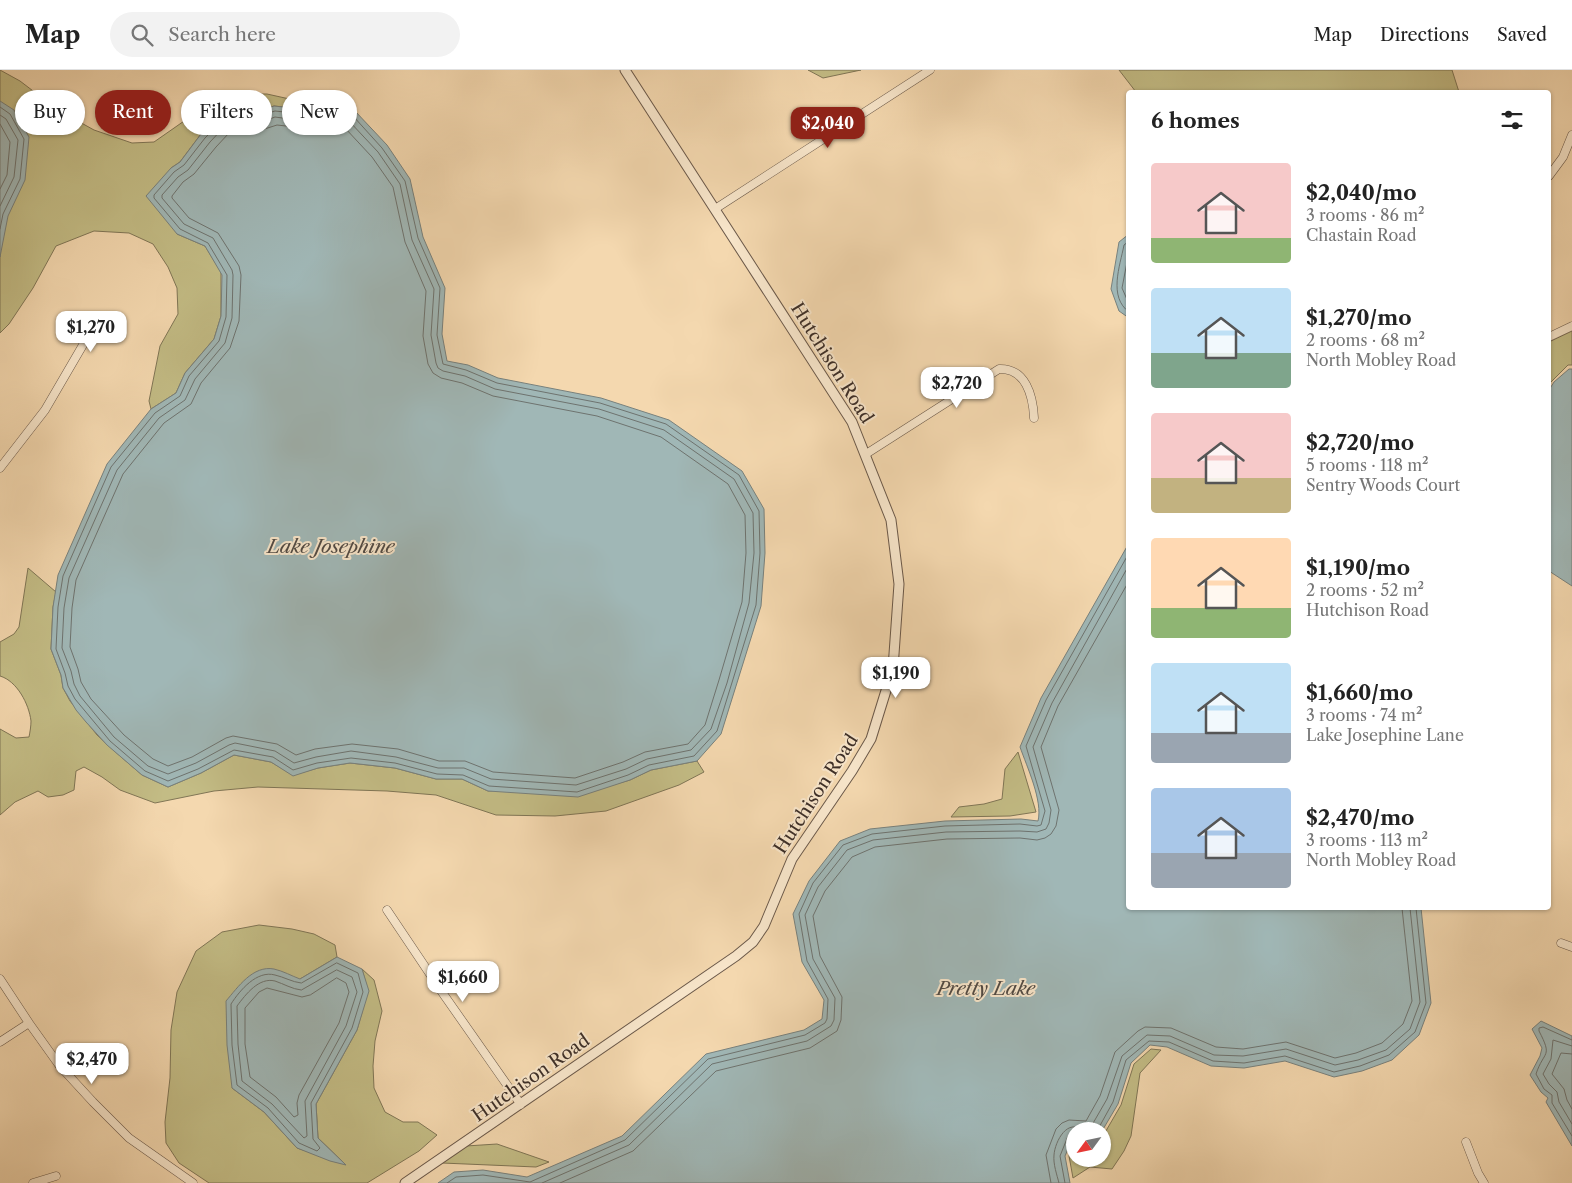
<!DOCTYPE html>
<html lang="en">
<head>
<meta charset="utf-8">
<style>
  body { margin:0; font-family:"Libre Caslon Text",serif; background:#f2f2f2; color:#222; height:100vh; display:flex; flex-direction:column; font-size:19px; white-space:nowrap }
  * { box-sizing:border-box; margin:0 }
  p { font-size:16px; color:#767676 }
  .icon { flex:none; width:28px; height:28px; fill:none; stroke:currentColor; stroke-width:2; stroke-linecap:round; stroke-linejoin:round }
  .map { position:relative; flex:1; overflow:hidden }
  .drawer { position:absolute; left:1126px; top:20px; width:425px; height:820px; display:flex; flex-direction:column; background:#fff; border-radius:5px; box-shadow:0 1px 4px #0004 }
  .drawer>* { flex:none }
  .guide { position:absolute; left:15px; top:20px; width:475px; height:45px; display:flex; gap:10px }
  .needle { width:32px; rotate:237deg }
  .tools { position:absolute; left:1066px; top:1052px; display:grid; gap:10px }
  .tools a { display:grid; place-items:center; width:45px; height:45px; border-radius:50%; background:#fff; box-shadow:0 1px 4px #0004; font-size:25px }
  .price { position:absolute; translate:-50% -42px; padding:0 11px; border-radius:10px; background:#fff; color:#222; font-size:16px; line-height:32px; filter:drop-shadow(0 1px 2px #0008) }
  .price::after { content:''; position:absolute; left:50%; top:30px; width:15px; height:11px; margin-left:-8px; background:inherit; clip-path:polygon(0 0,100% 0,50% 100%) }
  .price.current { background:#8f2418; color:#fff }
  ul { padding:0; list-style:none }
  li { display:flex; align-items:center; gap:15px; height:125px; padding:0 25px }
  li span { display:grid; place-items:center; flex:none; width:140px; height:100px; border-radius:5px; color:#555 }
  li>.icon { margin-inline-start:auto }
  span .icon { width:60px; height:60px; fill:#fffc; stroke-width:1 }
  li b { font-size:21px }
  h2 { display:flex; justify-content:space-between; align-items:center; height:60px; padding:0 25px; font-size:21px }
  .chip { padding:0 18px; border-radius:22px; background:#fff; box-shadow:0 1px 4px #0004; font-size:18px; line-height:45px }
  .chip.current { background:#8f2418; color:#fff }
  header { display:flex; align-items:center; gap:30px; box-sizing:border-box; height:70px; padding:0 25px; background:#fff; border-bottom:1px solid #e0e0e0 }
  header strong { font-size:24px }
  nav { display:flex; gap:28px; margin-inline-start:auto; font-size:18px }
  .search { width:350px; height:45px; background:#f2f2f2; display:flex; align-items:center; gap:12px; box-sizing:border-box; padding:0 18px; border-radius:28px; color:#767676; font-size:19px }
  .map>svg:first-child { display:block }
</style>
</head>
<body>
<header>
<strong>Map</strong>
<div class="search"><svg class="icon" aria-label="search" viewBox="0 0 24 24"><circle cx="10" cy="10" r="6"/><path d="M15 15l6 6"/></svg>Search here</div>
<nav><a>Map</a><a>Directions</a><a>Saved</a></nav>
</header>
<div class="map">
<svg width="1572" height="1113" viewBox="0 0 1572 1113">
  <rect width="100%" height="100%" fill="#f4d8af"/>
  <filter id="stains"><feTurbulence type="fractalNoise" baseFrequency=".004" numOctaves="4"/><feColorMatrix values="0 0 0 0 .2 0 0 0 0 .09 0 0 0 0 .02 0 0 0 .5 -.17"/></filter>
  <radialGradient id="worn" r=".72"><stop offset=".6" stop-color="#630" stop-opacity="0"/><stop offset="1" stop-color="#630" stop-opacity=".3"/></radialGradient>
  <path fill="#c3bc85" stroke="#807656" d="M0,0l20,11 38,29 36,20 38,13 22,-1 33,-23 31,-14 34,-11h15l27,6 18,10 -38,-4 -26,9 -27,-1 -20,20 -21,28 -9,6 6,66 28,12 16,26v44l-7,23 -29,34 -9,20 -25,16 -2,-8 11,-55 18,-32 -1,-26 -9,-21 -15,-23 -24,-11 -35,-2 -38,15 -23,42 -24,36 -9,9z
    M808,0h53l-38,8z
    M1119,0h333l7,22h-323z
    M1572,261v34h-4l-19,19v-42z
    M28,498l28,24 -3,15 -2,42 10,26 2,13 7,13 27,34 15,14 30,26 26,12 33,-14 33,-18 37,7 22,13 25,-7 32,-5 45,5 41,11h26l26,12 117,-4 25,-7 21,-10 46,-9 7,11 -25,13 -73,26 -51,5 -59,-1 -60,-20 -49,-4 -129,-4 -44,4 -59,12 -35,-13 -18,-13 -18,-10 -8,4 -2,19 -11,5 -15,2 -10,-6 -23,11 -15,13v-86l16,9 13,-1c1,-5 2,-11 2,-16 -2,-17 -14,-40 -31,-45v-34l14,-8 5,-7z
    M1018,682l18,60 -26,4 -59,1 8,-10 25,-3 18,-5 3,-30z
    M259,855l33,4 22,5 21,11 2,12 -37,22 -68,109 32,24 33,36 48,16 -27,-26 -2,-34 41,-74 11,-39 -6,-22 12,11 8,31 -7,30 -2,25 1,22 11,24 18,10h15l19,13 -18,16 -52,32h-158l-30,-20 -13,-20 -1,-21 5,-44 1,-48 6,-38 19,-41 26,-19z
    M1151,979l10,1 -21,23 -9,63 -7,15 -12,18 -22,-2 -17,11 -4,-22 6,-14v17h27l1,-23 18,-31 13,-41z
    M497,1074l52,18 -13,5 -94,-4 -3,2 27,-19z"/>
  <path fill="#a0b7b6" stroke="#78817d" d="M0,31l14,9 15,27 -4,43 -17,36 -8,41z
    M332,32l23,9 32,34 23,34 13,58 22,51 -3,46 5,27 21,4 30,13 103,20 68,22 73,51 22,38 1,44 -4,53 -40,128 -24,27 -46,9 -21,10 -52,17 -90,-6 -26,-12h-26l-41,-11 -45,-5 -32,5 -25,8 -22,-14 -37,-7 -33,18 -33,14 -26,-12 -35,-30 -21,-23 -10,-12 -13,-22 -2,-13 -10,-26 2,-42 5,-32 49,-111 44,-55 25,-16 9,-20 29,-34 7,-23 1,-41 -17,-29 -28,-12 -31,-38 25,-28 9,-6 21,-28 20,-20 27,1 26,-9 38,4z
    M1129,164v84l-10,-7 -8,-22 8,-47z
    M1569,299h3v217l-23,-15v-181l5,-8z
    M1129,473v365h292l10,95 -12,32 -27,25 -30,11 -28,6 -49,-16 -41,7 -33,-2 -44,-19 -17,-2 -19,18 -13,41 -16,27h-27v7h-2l-8,18 5,27h-632l16,-11 29,-2 44,7 95,-41 84,-82 98,-24 18,-11 2,-19 -22,-38 -9,-48 16,-33 31,-40 30,-12 75,-8 76,-2 17,2c5,-20 -11,-54 -18,-74l21,-49z
    M337,887l25,12 7,22 -12,39 -41,74 2,34 28,27 -16,-4 -33,-13 -33,-36 -32,-24 -5,-43 -1,-44c12,-14 27,-36 48,-32 9,2 18,7 26,10z
    M1541,951l31,15v110l-26,-44 2,-4 -7,-6 -11,-17 10,-19 2,-8 -10,-19z"/>
  <g fill="none" stroke-linecap="round" stroke-linejoin="round">
    <path stroke="#6e736f" stroke-width="1" d="M0,37l10,7 14,25 -4,40 -17,35 -3,15
      M332,38l21,8 29,32 23,33 13,57 22,50 -3,47 6,29 23,6 31,13 103,20 66,21 73,51 20,36 1,42 -4,52 -39,126 -23,25 -45,9 -21,10 -51,17 -88,-6 -26,-11 -26,-1 -42,-11 -44,-5 -34,5 -24,7 -20,-13 -39,-7 -36,19 -30,12 -23,-10 -35,-30 -35,-42 -7,-13 -3,-13 -9,-24 2,-42 5,-31 48,-109 44,-54 25,-17 9,-20 30,-35 7,-24 1,-42 -19,-32 -28,-14 -26,-31v-3l20,-23 10,-7 21,-27 18,-18 26,-1 26,-8 37,4z
      M332,44l17,7 29,31 22,32 12,56 22,49 -3,46 5,28 2,5 5,3 22,5 30,13 104,20 65,21 70,49 19,34 1,40 -5,50 -22,80 -16,46 -20,21 -44,9 -21,10 -50,16 -85,-6 -27,-11h-26l-42,-11 -45,-6 -35,6 -22,6 -19,-12 -40,-8 -6,2 -33,18 -28,11 -20,-8 -34,-29 -34,-41 -6,-12 -3,-13 -9,-23 2,-40 5,-30 48,-108 42,-52 26,-18 10,-21 30,-36 7,-25 1,-43 -1,-5 -19,-32 -29,-14 -22,-26v-3l16,-18 10,-7 22,-28 15,-16h26l24,-9 37,5z
      M0,45l6,4 12,21 -4,37 -14,29
      M332,52l13,6 27,29 21,30 12,55 21,49 -3,45 5,28 5,9 8,5 21,5 31,13 104,20 64,21 67,47 17,31 1,38 -4,49 -23,78 -14,45 -17,19 -43,8 -22,10 -48,16 -82,-6 -28,-11h-26l-41,-12 -46,-5 -37,5 -19,6 -19,-11 -44,-8 -7,2 -34,19 -24,9 -15,-7 -29,-24 -33,-36 -10,-17 -3,-13 -8,-22 2,-39 4,-28 47,-106 41,-51 27,-19 10,-21 29,-35 9,-27 2,-46 -2,-9 -21,-33 -29,-15 -17,-20v-2l11,-14 11,-8 22,-27 13,-14h23l25,-8 36,4z
      M0,54l10,18 -3,33 -7,14
      M1129,171l-5,4c-4,21 -16,52 5,67
      M1129,182l-7,36 7,16
      M337,893l21,10 5,19 -11,36 -41,75 2,36 7,9 -3,3 -18,-8 -31,-35 -31,-23 -5,-40 -1,-41c9,-14 26,-34 44,-29 9,2 17,7 26,8z
      M337,900l15,7 5,15 -11,34 -41,75 2,35 -3,2 -32,-34 -30,-23 -4,-37 -1,-38c9,-12 22,-29 38,-25 9,3 17,8 26,9z
      M337,908l9,5 3,9 -10,31 -40,72 -2,8 1,12 -4,2 -18,-20 -26,-20 -5,-33v-36l14,-16 8,-4 35,9 8,-2z
      M1572,970l-29,-13 -4,1v3c14,27 5,19 -3,43l8,15 8,6v8l20,33
      M1572,976l-19,-6 -2,19 -8,15 6,10 8,8 2,10 13,22
      M1572,984l-11,-1 -9,21 12,15 3,11 5,9
      M1091,1061l1,-6 15,-26 15,-43 25,-21 23,1 44,19 29,1 43,-7 49,16 23,-5 28,-10 24,-21 10,-27 -10,-94
      M1097,1061l16,-29 13,-42 23,-19 20,1 44,19 31,2 41,-7 49,16 26,-6 29,-11 26,-23 11,-29 -10,-95
      M447,1113l9,-6 27,-2 47,7 95,-42 83,-81 97,-24 20,-12 2,-4 1,-20 -21,-38 -8,-47 14,-31 30,-38 29,-11 73,-8 75,-2 17,2 4,-1 4,-14 -19,-65 20,-46 83,-147
      M542,1113l87,-38 83,-81 95,-23 24,-15 3,-6 1,-22 -22,-39 -8,-44 13,-28 29,-37 26,-10 73,-8 74,-1 17,1 9,-3 3,-6 2,-13 -18,-63 19,-44 77,-138
      M560,1113l73,-32 83,-80 94,-23 27,-17 4,-11 1,-23 -22,-41 -7,-40 12,-25 27,-34 23,-10 72,-8 73,-1 17,2 8,-2 6,-4 5,-8 3,-16 -18,-63 17,-41 71,-125
      M1051,1113l-5,-28 10,-26 6,-6 7,-3 17,1 14,-25 15,-44 23,-21 7,-4 26,1 45,19 27,2 43,-7 49,16 21,-5 26,-10 21,-19 9,-23 -10,-93
      M1059,1113c-2,-8 -6,-19 -5,-28 1,-14 14,-38 29,-24
      M1065,1113l-5,-27 8,-20 7,-3"/>
    <g stroke="#6b594a" stroke-width="9">
      <path id="minor" d="M1549,106l14,-19 9,-22
        M715,139l215,-139
        M1549,267l23,-11
        M866,384l133,-85c27,-1 34,27 35,49
        M0,398l45,-58 49,-84
        M387,840l57,85 75,107 1,3
        M1561,873l11,4
        M0,909l29,44 30,42 34,37 36,36 64,45
        M0,972l29,-19
        M1466,1072l12,31 6,10
        M33,1113l23,-7"/>
    </g>
    <g stroke="#6b594a" stroke-width="11">
      <path id="tertiary" d="M405,1113l331,-227 17,-14 11,-16 28,-67 60,-88 19,-32 22,-71 6,-84 -8,-64 -39,-98 -227,-352"/>
    </g>
    <use href="#minor" stroke="#f8e6cb" stroke-width="8"/>
    <use href="#tertiary" stroke="#f8e6cb" stroke-width="9"/>
  </g>
  <g text-anchor="middle" stroke-width="4" stroke-linejoin="round" paint-order="stroke">
    <g font-size="18" fill="#3d2f28" stroke="#f8e6cb">
      <text transform="translate(832 293) rotate(58)" y="6">Hutchison Road</text>
      <text transform="translate(816 724) rotate(-57)" y="6">Hutchison Road</text>
      <text transform="translate(531 1008) rotate(-35)" y="6">Hutchison Road</text>
    </g>
    <g font-size="19" font-style="italic" fill="#514a44" stroke="#f8e6cb">
      <text x="331" y="483">Lake Josephine</text>
      <text x="986" y="925">Pretty Lake</text>
    </g>
  </g>
  <rect width="100%" height="100%" filter="url(#stains)"/>
  <rect width="100%" height="100%" fill="url(#worn)"/>
</svg>
<div class="tools">
<a><svg class="needle" viewBox="-14 -14 28 28"><path d="M0-13l5 13h-10z" fill="#e53935"/><path d="M0 13l5-13h-10z" fill="#767676"/></svg></a>
</div>
<b class="price current" style="left:828px;top:79px">$2,040</b>
<b class="price" style="left:91px;top:283px">$1,270</b>
<b class="price" style="left:957px;top:339px">$2,720</b>
<b class="price" style="left:896px;top:629px">$1,190</b>
<b class="price" style="left:463px;top:933px">$1,660</b>
<b class="price" style="left:92px;top:1015px">$2,470</b>
<div class="guide">
<a class="chip">Buy</a>
<a class="chip current">Rent</a>
<a class="chip">Filters</a>
<a class="chip">New</a>
</div>
<section class="drawer">
<h2>6 homes<svg class="icon" aria-label="filters" viewBox="0 0 24 24"><path d="M4 7h16M4 17h16"/><circle cx="9" cy="7" r="2"/><circle cx="15" cy="17" r="2"/></svg></h2>
<ul>
<li><span style="background:linear-gradient(#f6c9c9 75%,#8fb573 0)"><svg class="icon" aria-label="home" viewBox="0 0 24 24"><path d="M3 11l9-7 9 7M6 9v11h12V9"/></svg></span><div><b>$2,040/mo</b><p>3 rooms · 86 m²</p><p>Chastain Road</p></div></li>
<li><span style="background:linear-gradient(#bfe0f5 65%,#7fa58c 0)"><svg class="icon" aria-label="home" viewBox="0 0 24 24"><path d="M3 11l9-7 9 7M6 9v11h12V9"/></svg></span><div><b>$1,270/mo</b><p>2 rooms · 68 m²</p><p>North Mobley Road</p></div></li>
<li><span style="background:linear-gradient(#f6c9c9 65%,#c2b280 0)"><svg class="icon" aria-label="home" viewBox="0 0 24 24"><path d="M3 11l9-7 9 7M6 9v11h12V9"/></svg></span><div><b>$2,720/mo</b><p>5 rooms · 118 m²</p><p>Sentry Woods Court</p></div></li>
<li><span style="background:linear-gradient(#ffd9b3 70%,#8fb573 0)"><svg class="icon" aria-label="home" viewBox="0 0 24 24"><path d="M3 11l9-7 9 7M6 9v11h12V9"/></svg></span><div><b>$1,190/mo</b><p>2 rooms · 52 m²</p><p>Hutchison Road</p></div></li>
<li><span style="background:linear-gradient(#bfe0f5 70%,#9aa5b1 0)"><svg class="icon" aria-label="home" viewBox="0 0 24 24"><path d="M3 11l9-7 9 7M6 9v11h12V9"/></svg></span><div><b>$1,660/mo</b><p>3 rooms · 74 m²</p><p>Lake Josephine Lane</p></div></li>
<li><span style="background:linear-gradient(#a9c7e8 65%,#9aa5b1 0)"><svg class="icon" aria-label="home" viewBox="0 0 24 24"><path d="M3 11l9-7 9 7M6 9v11h12V9"/></svg></span><div><b>$2,470/mo</b><p>3 rooms · 113 m²</p><p>North Mobley Road</p></div></li>
</ul>
</section>
</div>
</body>
</html>
